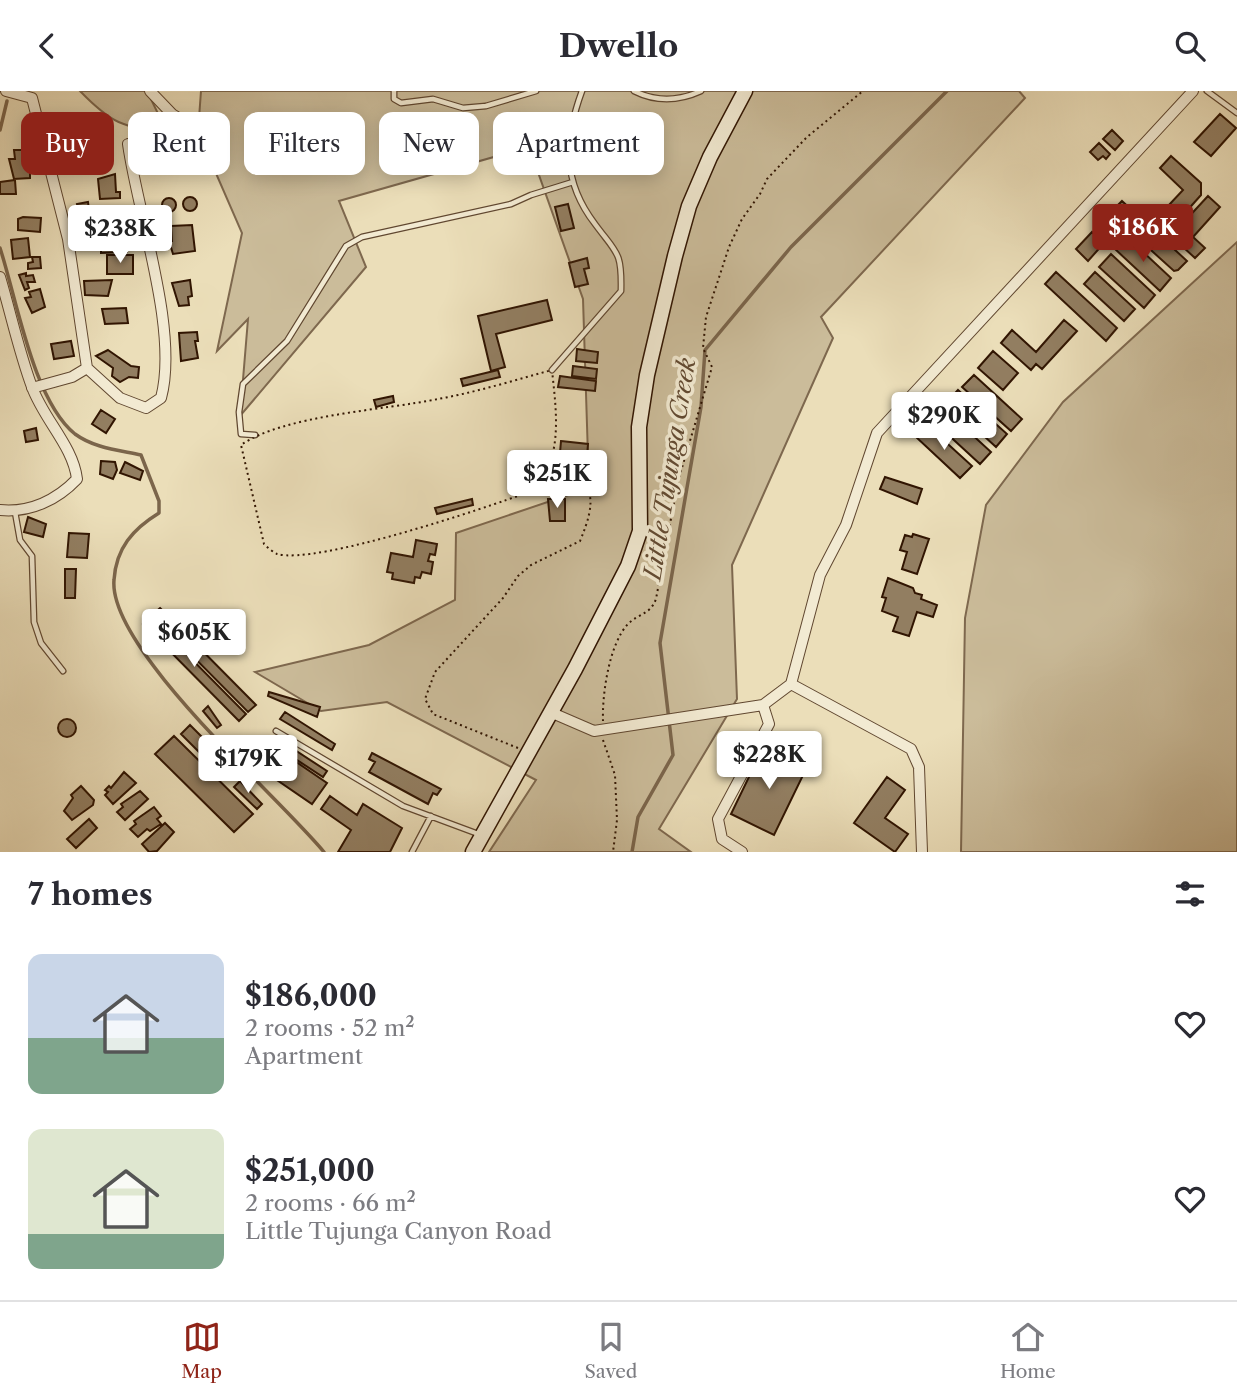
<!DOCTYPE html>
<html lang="en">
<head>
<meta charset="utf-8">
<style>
  body { margin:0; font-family:"Libre Caslon Text",serif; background:#f2f2f3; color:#2b2b33; height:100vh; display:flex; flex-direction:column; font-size:26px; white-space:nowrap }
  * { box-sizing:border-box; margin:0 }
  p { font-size:23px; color:#7c7c81 }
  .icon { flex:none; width:38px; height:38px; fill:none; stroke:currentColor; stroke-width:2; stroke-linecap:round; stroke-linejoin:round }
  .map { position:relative; height:761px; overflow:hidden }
  .side { display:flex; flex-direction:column; background:#fff; flex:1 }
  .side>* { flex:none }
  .guide { position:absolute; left:21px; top:21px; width:700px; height:63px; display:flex; gap:14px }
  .price { position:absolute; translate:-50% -60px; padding:0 16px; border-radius:7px; background:#fff; color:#222; font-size:23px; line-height:46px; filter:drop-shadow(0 2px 4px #0008) }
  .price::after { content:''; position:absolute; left:50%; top:42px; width:21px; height:16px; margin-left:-10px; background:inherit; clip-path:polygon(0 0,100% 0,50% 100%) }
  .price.selected { background:#8f2418; color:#fff }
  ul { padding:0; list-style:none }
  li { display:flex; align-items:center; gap:21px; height:175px; padding:0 28px }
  li span { display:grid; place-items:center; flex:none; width:196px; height:140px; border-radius:14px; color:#555 }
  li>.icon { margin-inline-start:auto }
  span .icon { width:84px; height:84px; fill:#fffc; stroke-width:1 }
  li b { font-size:30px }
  h2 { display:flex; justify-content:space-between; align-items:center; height:84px; padding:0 28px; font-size:30px }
  .chip { padding:0 24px; border-radius:14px; background:#fff; box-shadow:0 4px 18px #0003; font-size:24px; line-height:63px }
  .chip.selected { background:#8f2418; color:#fff }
  header { display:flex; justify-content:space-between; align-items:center; height:91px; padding:0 28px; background:#fff; font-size:32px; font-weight:700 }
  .tab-bar { display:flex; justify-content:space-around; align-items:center; height:98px; border-top:2px solid #e1e1e2; background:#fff; font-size:19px; color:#7c7c81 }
  .tab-bar a { display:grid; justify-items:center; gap:4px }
  .tab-bar .selected { color:#8f2418 }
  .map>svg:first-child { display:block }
</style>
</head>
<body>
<header><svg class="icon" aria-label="back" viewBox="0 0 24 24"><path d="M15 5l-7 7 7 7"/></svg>Dwello<svg class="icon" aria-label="search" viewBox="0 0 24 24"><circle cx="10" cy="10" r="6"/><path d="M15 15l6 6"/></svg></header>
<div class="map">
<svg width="1237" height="761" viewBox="0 0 1237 761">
  <rect width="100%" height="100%" fill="#ebdeb9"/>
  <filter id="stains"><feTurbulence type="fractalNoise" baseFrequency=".00286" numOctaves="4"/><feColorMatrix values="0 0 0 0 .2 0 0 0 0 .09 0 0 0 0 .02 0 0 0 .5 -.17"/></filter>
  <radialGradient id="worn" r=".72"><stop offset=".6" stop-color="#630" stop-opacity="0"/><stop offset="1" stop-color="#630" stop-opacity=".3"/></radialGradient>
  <path fill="#cbbc9a" stroke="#7e684e" stroke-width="2" d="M80,0h67l20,41c-45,-5 -55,-8 -87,-41z
    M201,0h818l6,7 -204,219 12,21 -101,227 5,134 -78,130 32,23h-202l47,-72 -149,-78 -66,9 -66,-39 114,-27 86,-45 1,-67 133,-45 -6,-189 -54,-152 -190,54 27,66 -126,149 8,-97 -31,32 25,-118 -44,-101z
    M1237,151v610h-276l4,-234 21,-113 77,-103z"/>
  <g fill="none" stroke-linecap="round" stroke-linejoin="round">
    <path stroke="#7b654b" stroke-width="3.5" d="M0,39l7,-29
      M0,157c17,52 33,152 75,186 19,14 43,16 66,21l18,46v12c-26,16 -43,35 -45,67 -6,69 164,216 210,272
      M632,761l6,-35 35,-62 -13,-112 41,-236 4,-57 86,-103 156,-156"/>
  </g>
  <path fill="#927e61" stroke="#311502" stroke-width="2" d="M1220,23l16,14 -25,28 -17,-14z
    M1112,39l11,11 -8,9 -12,-11z
    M53,47l21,1v13l-21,-3z
    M1099,52l11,11 -4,5 -3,-3 -5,4 -8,-8z
    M14,59h10l1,8h3l2,6v14l-16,1 -5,-20h6z
    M557,62l3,12 -27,6 -2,-12z
    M1171,65l30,27v12l-34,38 -13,-12 29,-31 -23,-22z
    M115,83l1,18h4v6l-20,1 -2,-20z
    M15,89l1,14h-16v-12z
    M1208,105l12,11 -27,30 12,11 -10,10 -24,-22z
    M183 113a7 7 0 1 1 14 0a7 7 0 1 1-14 0Z
    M162 114a7 7 0 1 1 14 0a7 7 0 1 1-14 0Z
    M1122,110l65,60 -9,9 -4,1 -64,-58z
    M88,111l3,24h-9l-5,-22z
    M568,113l6,24 -13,3 -6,-24z
    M23,126l18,1 -1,14 -22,-2v-11z
    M192,134l3,26 -22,3 -4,-13h3l-1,-15z
    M1092,141l12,11 -16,18 -12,-12z
    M101,143h26v18l-26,1z
    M1127,146l44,41 -11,13 -45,-42z
    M28,147l2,19 -17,2 -2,-19z
    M1111,163l44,41 -11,13 -45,-41z
    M107,164h26v19h-26z
    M32,166h8l1,11 -13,1v-6l5,-1z
    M587,167l2,10 -5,1 4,15 -13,3 -6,-24z
    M1056,181l61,56 -11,13 -61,-57z
    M1095,181l40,37 -11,12 -40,-37z
    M26,182v3l7,-1 2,7h-8l2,6 -4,2 -6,-15z
    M112,189l-4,16 -23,-1 -1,-14z
    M190,189l2,16 -4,1 1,8 -10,1 -7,-23z
    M40,198l5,18 -13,6 -7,-15 6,-1 -2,-5z
    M547,209l5,20 -56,14 9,33 -14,4 -13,-55z
    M126,217l2,15 -23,1 -3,-15z
    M1064,229l13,11 -35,38 -6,-5 -5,6 -30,-27 11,-13 24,22z
    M197,241l1,9h-3l3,17 -17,3 -2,-28z
    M71,250l3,15 -20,3 -3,-15z
    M577,258l21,3 -1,11 -21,-2z
    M108,259l23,16 8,1 -1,11 -9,-1 -9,5 -8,-6 1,-8 -17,-12z
    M993,260l25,22 -15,17 -25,-22z
    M573,275l24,3 -1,10 -24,-3z
    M498,279l2,7 -37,9 -2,-7z
    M974,284l48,44 -11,12 -49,-44z
    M560,285l36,5 -1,10 -37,-4z
    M958,299l49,44 -11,13 -49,-45z
    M393,305l1,6 -18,5 -2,-7z
    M942,316l49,45 -11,12 -49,-45z
    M101,319l14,9 -9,14 -14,-9z
    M927,334l45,41 -12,12 -44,-41z
    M36,337l2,12 -12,2 -2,-11z
    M561,350l27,3 -1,12 -27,-3z
    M101,370l14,1 2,8 -4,9 -13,-5z
    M125,371l18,9 -3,9 -20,-7z
    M885,386l37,12 -5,15 -37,-15z
    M472,408l1,6 -36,9 -2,-6z
    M548,408h17v22h-15z
    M28,426l18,7 -3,13 -19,-5z
    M69,442l20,1 -2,24 -20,-1z
    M913,443l16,5 -12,35 -15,-5 5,-17 -7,-2 5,-15 7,2z
    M416,449l21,4 -2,11 -5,-1 -2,7 5,1 -2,12 -9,-2 -2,6 -5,-1 -1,6 -22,-4 1,-6 -6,-1 4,-19 22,4z
    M65,478h11l-1,29h-10z
    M888,487l25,10 2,5 7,2 -1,4 16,6 -4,12 -16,-5 -8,24 -16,-5 5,-14 -16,-6 4,-13 -4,-1z
    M160,517l96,97 -8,7 -96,-97z
    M150,526l96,97 -7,7 -96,-97z
    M269,601l51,15 -3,10 -49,-21z
    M208,615l13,19 -4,3 -14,-17z
    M285,621l50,32 -3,6 -52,-31z
    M58 637a9 9 0 1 1 18 0a9 9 0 1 1-18 0Z
    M190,634l35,35 -5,6 -6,1 -33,-33z
    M174,645l79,78 -19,18 -79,-78z
    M275,646l52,34 -4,6 -52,-34z
    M270,653l57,39 -15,21 -57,-39z
    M764,655l43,21 -33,68 -43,-21z
    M372,662l69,36 -4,6 -4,-2 -5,11 -59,-32 6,-10 -6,-3z
    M124,681l12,11 -23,21 -8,-9 3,-3 -3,-2 4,-4 2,2z
    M887,686l18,13 -20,28 23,16 -13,18 -41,-29z
    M240,690l22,23 -5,5 -23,-22z
    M81,695l13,14 -1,5 -21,15 -8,-9 9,-13 -2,-3z
    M140,700l8,8 -23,21 -8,-8 6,-5 -2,-3z
    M330,705l27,19 6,-11 39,24 -12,24h-52l13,-22 -30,-21z
    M154,716l7,9 -4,3 4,5 -11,7 -3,-2 -9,8 -8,-8 6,-5 -2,-3z
    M89,728l8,9 -21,20 -9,-9z
    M165,732l9,9 -17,19 -8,1 -7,-8z"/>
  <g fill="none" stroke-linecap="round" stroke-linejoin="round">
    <g stroke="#604730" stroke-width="7">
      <path id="lane" d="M394,0v8l7,4 32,-4 30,9 23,-2 50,-15
        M634,0c22,11 45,10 67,0
        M1207,0l30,22
        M552,279l69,-79c1,-40 -4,-37 -26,-67 -33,-43 -31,-84 -13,-133
        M255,344l-14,-1 -2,-22 4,-28 44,-43 59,-95 16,-9 149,-33 20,-9 42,-13
        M15,421l5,28 12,16 2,66 7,21 22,28
        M276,640l127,75 78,29
        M412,761l19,-36"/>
    </g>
    <g stroke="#604730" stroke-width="12">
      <path id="street" d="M6,0l26,7
        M32,7l36,141 19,129
        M0,186c11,37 19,75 32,110 12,33 41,59 45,92 -20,21 -47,34 -77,31
        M87,277l33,30 26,10 15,-10c18,-67 -23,-183 -33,-254l17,-4h50l-7,-16 -16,-10 -22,-23
        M32,297l40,-11 15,-9
        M791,593l120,65 8,18 3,85
        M550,621l44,19 169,-26 28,-21 29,-109 26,-50 31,-92 316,-342
        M742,761l-20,-13 -4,-20 51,-95 -6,-19"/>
    </g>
    <g stroke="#311502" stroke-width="17">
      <path id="secondary" d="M473,761l102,-183 53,-103 12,-35 -1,-104 8,-52 28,-119 14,-50 21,-49 35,-66"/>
    </g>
    <path stroke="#311502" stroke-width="2" stroke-dasharray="2 3.5" stroke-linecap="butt" d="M552,279c4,40 13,94 -23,122 -44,16 -212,73 -252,62 -4,-2 -9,-6 -13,-10l-23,-99c43,-30 144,-35 197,-46 39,-7 77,-19 114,-29z
      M603,630c-1,-26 6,-77 25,-97 11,-11 22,-9 28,-25l22,-118 34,-114 -9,-19 3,-31 23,-70 13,-28 18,-25 7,-15 40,-42 56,-46
      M603,649l12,35 2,45 -4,32
      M518,657l-85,-34 -8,-15 10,-27 68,-74 15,-22 13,-11 49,-24c17,-41 17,-61 -28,-79"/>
    <use href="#lane" stroke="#f2ead2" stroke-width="4.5"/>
    <use href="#street" stroke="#f2ead2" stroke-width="10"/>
    <use href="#secondary" stroke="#f2ead2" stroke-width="14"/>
  </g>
  <g text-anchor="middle" stroke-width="7" stroke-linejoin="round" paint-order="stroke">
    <g font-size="24" font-style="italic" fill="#624a32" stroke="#f2ead2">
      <text transform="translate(670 378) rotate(-81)" y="8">Little Tujunga Creek</text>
    </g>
  </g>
  <rect width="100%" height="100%" filter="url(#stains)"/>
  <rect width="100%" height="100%" fill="url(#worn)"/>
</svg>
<b class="price selected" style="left:1143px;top:173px">$186K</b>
<b class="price" style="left:120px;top:174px">$238K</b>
<b class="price" style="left:944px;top:361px">$290K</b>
<b class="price" style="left:557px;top:419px">$251K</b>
<b class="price" style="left:194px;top:578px">$605K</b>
<b class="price" style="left:769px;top:700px">$228K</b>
<b class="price" style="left:248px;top:704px">$179K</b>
<div class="guide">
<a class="chip selected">Buy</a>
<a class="chip">Rent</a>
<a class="chip">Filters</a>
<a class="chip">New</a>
<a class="chip">Apartment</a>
</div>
</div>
<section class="side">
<h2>7 homes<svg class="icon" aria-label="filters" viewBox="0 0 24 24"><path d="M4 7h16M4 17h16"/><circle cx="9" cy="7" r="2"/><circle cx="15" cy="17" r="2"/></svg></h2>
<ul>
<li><span style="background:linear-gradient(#c9d6e8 60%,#7fa58c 0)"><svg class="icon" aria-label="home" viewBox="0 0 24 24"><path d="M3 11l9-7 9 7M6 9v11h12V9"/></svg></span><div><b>$186,000</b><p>2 rooms · 52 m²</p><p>Apartment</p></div><svg class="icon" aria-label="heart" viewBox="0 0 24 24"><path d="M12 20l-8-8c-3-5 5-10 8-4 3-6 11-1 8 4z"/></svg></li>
<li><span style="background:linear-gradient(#dfe7d0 75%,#7fa58c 0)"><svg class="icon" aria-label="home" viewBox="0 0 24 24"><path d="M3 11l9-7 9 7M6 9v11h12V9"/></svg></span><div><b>$251,000</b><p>2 rooms · 66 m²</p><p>Little Tujunga Canyon Road</p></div><svg class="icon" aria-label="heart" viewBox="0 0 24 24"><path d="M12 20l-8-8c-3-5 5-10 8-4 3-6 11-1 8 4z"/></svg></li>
</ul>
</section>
<nav class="tab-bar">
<a class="selected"><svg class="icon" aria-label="map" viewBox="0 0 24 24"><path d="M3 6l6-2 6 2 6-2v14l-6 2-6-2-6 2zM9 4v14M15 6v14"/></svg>Map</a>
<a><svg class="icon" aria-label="saved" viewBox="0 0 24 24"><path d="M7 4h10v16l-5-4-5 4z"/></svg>Saved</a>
<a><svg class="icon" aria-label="home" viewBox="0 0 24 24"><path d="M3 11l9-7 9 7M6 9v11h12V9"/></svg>Home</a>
</nav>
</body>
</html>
